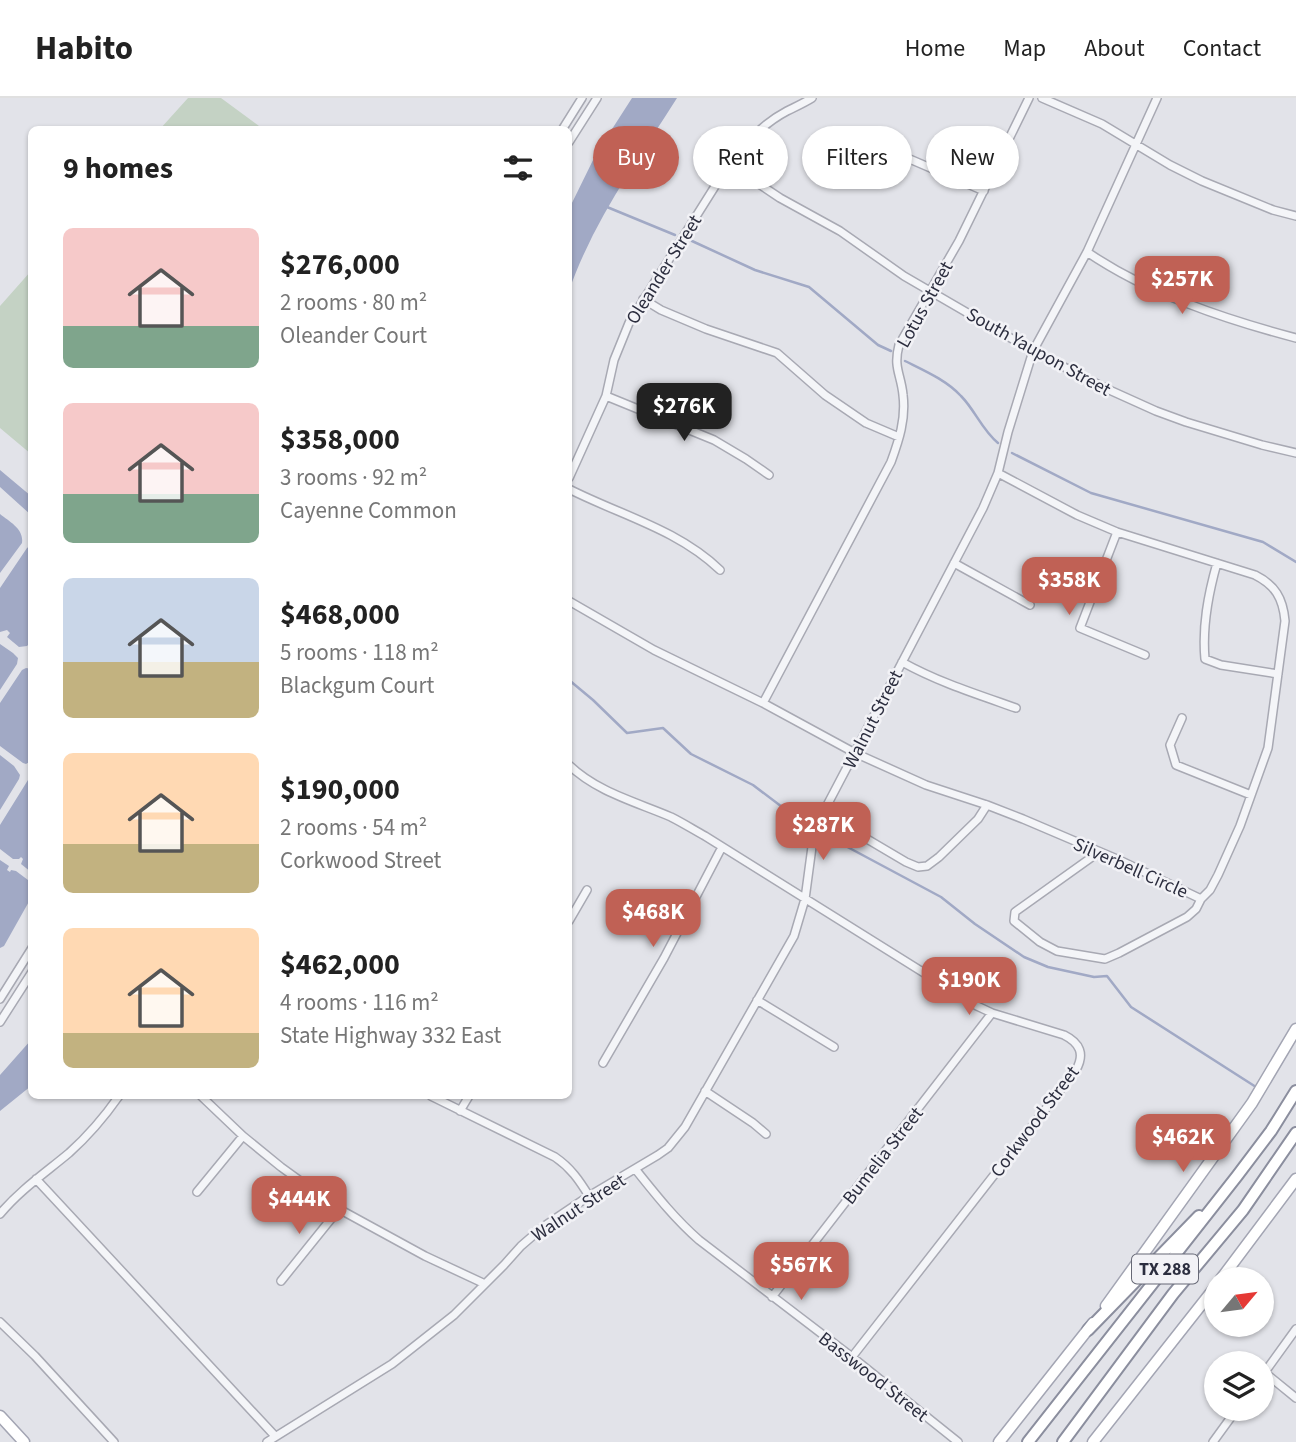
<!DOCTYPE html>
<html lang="en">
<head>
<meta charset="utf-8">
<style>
  body { margin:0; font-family:"Source Sans 3",sans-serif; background:#f2f2f2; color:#222; height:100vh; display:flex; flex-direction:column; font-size:26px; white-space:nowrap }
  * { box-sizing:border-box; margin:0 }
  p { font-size:23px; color:#767676 }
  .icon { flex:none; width:38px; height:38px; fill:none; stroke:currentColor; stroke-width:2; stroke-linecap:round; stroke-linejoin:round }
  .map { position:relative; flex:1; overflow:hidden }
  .details { position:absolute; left:28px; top:28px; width:544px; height:973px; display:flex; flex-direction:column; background:#fff; border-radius:10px; box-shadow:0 2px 5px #0004 }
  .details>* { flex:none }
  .guide { position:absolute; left:593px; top:28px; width:597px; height:63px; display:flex; gap:14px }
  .needle { width:46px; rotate:61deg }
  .fabs { position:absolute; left:1204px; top:1169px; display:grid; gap:14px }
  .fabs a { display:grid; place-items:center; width:70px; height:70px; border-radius:50%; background:#fff; box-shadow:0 2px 5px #0004; font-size:35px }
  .price { position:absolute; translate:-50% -60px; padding:0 16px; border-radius:14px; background:#c06155; color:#fff; font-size:23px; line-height:46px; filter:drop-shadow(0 2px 4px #0008) }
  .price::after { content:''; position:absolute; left:50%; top:42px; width:21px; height:16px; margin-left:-10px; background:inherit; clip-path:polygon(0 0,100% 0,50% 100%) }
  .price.current { background:#222; color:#fff }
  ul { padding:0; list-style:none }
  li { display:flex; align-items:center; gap:21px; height:175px; padding:0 35px }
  li span { display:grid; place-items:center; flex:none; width:196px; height:140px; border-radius:10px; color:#555 }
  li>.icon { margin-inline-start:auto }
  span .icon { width:84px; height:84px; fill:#fffc; stroke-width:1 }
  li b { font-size:30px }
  h2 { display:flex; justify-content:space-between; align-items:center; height:84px; padding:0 35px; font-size:30px }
  .chip { padding:0 24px; border-radius:32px; background:#fff; box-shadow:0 2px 5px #0004; font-size:24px; line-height:63px }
  .chip.current { background:#c06155; color:#fff }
  header { display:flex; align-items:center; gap:42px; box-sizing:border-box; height:98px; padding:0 35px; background:#fff; border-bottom:2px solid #e0e0e0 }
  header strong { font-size:33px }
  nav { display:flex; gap:38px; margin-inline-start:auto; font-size:24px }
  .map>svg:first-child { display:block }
</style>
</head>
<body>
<header>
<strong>Habito</strong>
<nav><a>Home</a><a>Map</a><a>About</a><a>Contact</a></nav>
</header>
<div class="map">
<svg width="1296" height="1344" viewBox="0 0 1296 1344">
  <rect width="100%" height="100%" fill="#e2e3e9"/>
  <path fill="#c4d2c4" d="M188,0h33l42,31h-103z
    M31,173v183l-31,-26v-122z"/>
  <path fill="#a1a9c5" d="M632,0h45c-39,62 -84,123 -108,193v-82l27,-55z
    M0,372l31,26v19l-31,-28z
    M0,416c10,8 24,15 22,29l-22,30z
    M31,447v97l-4,4 -8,1 -12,-10 3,-4 -3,-3 -7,2v-44l27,-40z
    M0,546l13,9 5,5 -1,6 -17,26z
    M26,570l6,1 -1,92 -5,3 -3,-1 -23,-17v-43l22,-33z
    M0,657l14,11 6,9 -1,4 -19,31z
    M28,682h3v92l-10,-8 2,-5 -2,-2 -2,2h-6l-13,-10v-24z
    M0,762l9,6 -2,4 3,2 1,-2 5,1 16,12 -1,15 -27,48 -4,2z
    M31,942v46l-31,25v-36z"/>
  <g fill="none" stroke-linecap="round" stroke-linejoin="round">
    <path stroke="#a1a9c5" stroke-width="2.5" d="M607,109l68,28
      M692,143l63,29 54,17 69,58 13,6
      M905,263c20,10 41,19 56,35 14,14 21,34 37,47
      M1012,355l79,40 172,49 33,20
      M569,582l24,20 34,33 36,-5 28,26 62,31 41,31 16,10
      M825,737l116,62 34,27 49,33 24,10 46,10 13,-1 24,31 125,80"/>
    <g stroke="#a8a9b3" stroke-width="10">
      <path id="minor" d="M1042,0l60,26 68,41 32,16 71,29 23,6
        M562,32l20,-32
        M569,44l28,-44
        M905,59l79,34
        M729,66l51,34 60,33 64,45 129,75 72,37 51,23 30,11 76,23 34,8
        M1087,154c62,42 137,67 209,86
        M643,201l18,11 45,19 71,24 48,42 22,15 19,13 33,14
        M606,298l108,44 32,19 23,16
        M998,375l79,42 40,17 138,43c20,10 28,23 30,46l-17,127 -28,78 -22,49 -8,15 -9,9 -5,10 -9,8 -68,36 -14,6 -48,-8 -17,-9 -26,-21 1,-9 84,-60
        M569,380l37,-82 8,-36 15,-37 100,-159c15,-20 35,-41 58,-53 8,-4 17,-8 25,-13
        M569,391c51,26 108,40 151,81
        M1117,434l-37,96 65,27
        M954,465l76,42
        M1217,465c-9,32 -15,63 -12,96l16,6 57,9
        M569,503l85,49 109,53 92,50 71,32 61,20 36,14 94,40 84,40
        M902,564c36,20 74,32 114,46
        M763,605l128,-241c8,-22 15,-43 12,-67 -2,-21 -10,-27 -4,-50l60,-104 70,-143
        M1182,620l-12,27 6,20 75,30
        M569,667c28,27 67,37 102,52 12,6 23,13 34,19l272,170 15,7 72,22c16,8 21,19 12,35l-224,287
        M823,715l83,49 12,5 9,-1 12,-9 39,-38 9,-14
        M569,823l18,-31
        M0,901l32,-51
        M757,902l77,47
        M0,924l32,-50
        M603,965l61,-105 58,-111
        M705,993l48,32 13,11
        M201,998l42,40 38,31 58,42 86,47 60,28
        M431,998l124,61c16,11 24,23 34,39
        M460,1013l9,-15
        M636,1072c20,25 39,49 63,70l153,117 106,85
        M36,1081l239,257
        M197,1094l46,-56
        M0,1116c20,-24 45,-41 69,-61 19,-17 36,-37 50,-57
        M281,1183l58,-72
        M772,1199l220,-284
        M0,1224l35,34 79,86
        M1264,1274l32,26
        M1262,1278l34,-47
        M267,1344l125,-78 62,-49 50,-50 17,-19 22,-19 46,-31 69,-41 10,-7 17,-21 109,-191 11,-37 9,-67 9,-19 160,-305 15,-35 10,-41 25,-81 54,-99 70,-154
        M1213,1344l24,-33"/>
    </g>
    <g stroke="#a3a5b3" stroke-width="13">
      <path id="major" d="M1221,1181l75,-100
        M1106,1208l146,-203 44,-74
        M0,1318l24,26
        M999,1344l94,-119
        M1093,1344l123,-156"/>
    </g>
    <g stroke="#8b8e9e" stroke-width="14">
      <path id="highway" d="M1088,1232l111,-114
        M1028,1344l209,-266 34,-45 25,-40
        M1063,1344l110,-148 70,-84 53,-77"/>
    </g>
    <use href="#minor" stroke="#f4f5f8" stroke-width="7"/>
    <use href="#major" stroke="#fff" stroke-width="10"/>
    <use href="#highway" stroke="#fff" stroke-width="10"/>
  </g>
  <g text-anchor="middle" stroke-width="5" stroke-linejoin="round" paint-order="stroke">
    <rect fill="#f2f2f6" stroke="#676976" stroke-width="2" x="1132" y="1156.5" width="66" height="29" rx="5"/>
    <g font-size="18" font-weight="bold" fill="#2c2e3f">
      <text x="1165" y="1177">TX 288</text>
    </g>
    <g font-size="19" fill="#2c2e3f" stroke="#f2f2f6">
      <text transform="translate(663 171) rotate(-58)" y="7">Oleander Street</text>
      <text transform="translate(924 206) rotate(-61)" y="7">Lotus Street</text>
      <text transform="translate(1039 253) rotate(29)" y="7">South Yaupon Street</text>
      <text transform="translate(872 621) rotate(-63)" y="7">Walnut Street</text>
      <text transform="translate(1131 769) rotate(24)" y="7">Silverbell Circle</text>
      <text transform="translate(1034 1023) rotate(-53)" y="7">Corkwood Street</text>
      <text transform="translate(882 1057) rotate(-52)" y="7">Bumelia Street</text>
      <text transform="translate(578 1109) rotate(-33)" y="7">Walnut Street</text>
      <text transform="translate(874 1278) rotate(38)" y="7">Basswood Street</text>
    </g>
  </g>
</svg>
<div class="fabs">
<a><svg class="needle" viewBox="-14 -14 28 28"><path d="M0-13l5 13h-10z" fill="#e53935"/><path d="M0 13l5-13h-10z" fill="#767676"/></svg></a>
<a><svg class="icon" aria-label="layers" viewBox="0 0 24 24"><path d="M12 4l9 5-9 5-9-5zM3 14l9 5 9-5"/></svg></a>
</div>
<b class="price" style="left:1182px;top:218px">$257K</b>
<b class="price current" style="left:684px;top:345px">$276K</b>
<b class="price" style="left:1069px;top:519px">$358K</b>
<b class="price" style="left:823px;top:764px">$287K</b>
<b class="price" style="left:653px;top:851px">$468K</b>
<b class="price" style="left:969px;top:919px">$190K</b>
<b class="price" style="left:1183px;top:1076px">$462K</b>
<b class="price" style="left:299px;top:1138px">$444K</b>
<b class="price" style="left:801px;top:1204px">$567K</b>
<div class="guide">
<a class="chip current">Buy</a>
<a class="chip">Rent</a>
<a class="chip">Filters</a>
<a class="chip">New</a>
</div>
<section class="details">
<h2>9 homes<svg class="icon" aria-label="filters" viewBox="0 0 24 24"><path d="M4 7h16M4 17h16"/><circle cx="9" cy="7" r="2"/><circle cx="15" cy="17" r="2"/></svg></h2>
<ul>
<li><span style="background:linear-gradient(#f6c9c9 70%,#7fa58c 0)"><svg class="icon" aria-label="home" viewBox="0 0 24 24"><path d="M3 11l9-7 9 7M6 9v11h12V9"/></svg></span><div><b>$276,000</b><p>2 rooms · 80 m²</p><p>Oleander Court</p></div></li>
<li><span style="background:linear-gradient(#f6c9c9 65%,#7fa58c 0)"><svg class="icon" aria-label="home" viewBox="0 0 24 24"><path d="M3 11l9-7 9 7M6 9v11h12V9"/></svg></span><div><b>$358,000</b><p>3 rooms · 92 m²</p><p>Cayenne Common</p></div></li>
<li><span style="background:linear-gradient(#c9d6e8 60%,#c2b280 0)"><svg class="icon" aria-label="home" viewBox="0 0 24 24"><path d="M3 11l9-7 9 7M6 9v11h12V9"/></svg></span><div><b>$468,000</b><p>5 rooms · 118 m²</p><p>Blackgum Court</p></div></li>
<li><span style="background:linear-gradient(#ffd9b3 65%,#c2b280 0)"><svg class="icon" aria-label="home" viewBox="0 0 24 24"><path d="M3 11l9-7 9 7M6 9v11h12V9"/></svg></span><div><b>$190,000</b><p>2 rooms · 54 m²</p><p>Corkwood Street</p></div></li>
<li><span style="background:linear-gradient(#ffd9b3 75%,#c2b280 0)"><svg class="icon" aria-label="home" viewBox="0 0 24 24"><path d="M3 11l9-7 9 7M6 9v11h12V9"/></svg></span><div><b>$462,000</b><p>4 rooms · 116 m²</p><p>State Highway 332 East</p></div></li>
</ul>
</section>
</div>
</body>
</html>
